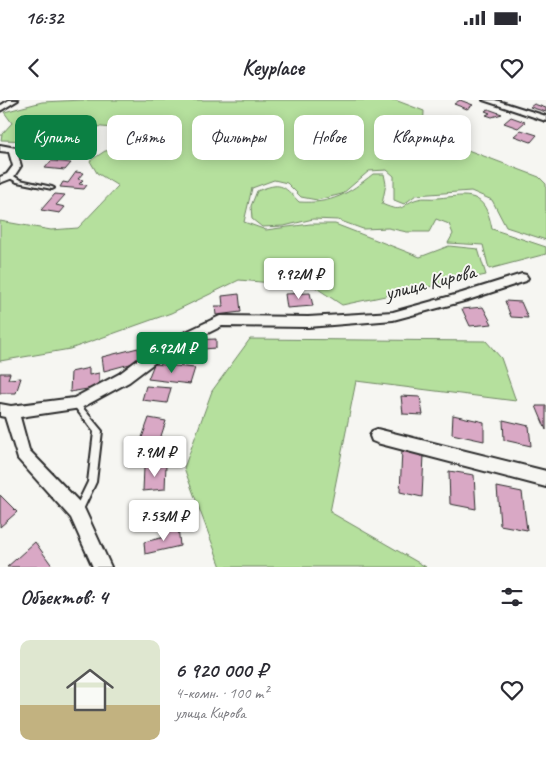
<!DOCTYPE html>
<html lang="ru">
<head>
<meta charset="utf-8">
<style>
  body { margin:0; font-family:Caveat,sans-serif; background:#f7f7f7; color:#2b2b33; height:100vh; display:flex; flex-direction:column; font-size:19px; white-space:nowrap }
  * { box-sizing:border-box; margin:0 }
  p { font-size:16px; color:#7c7c81 }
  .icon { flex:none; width:28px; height:28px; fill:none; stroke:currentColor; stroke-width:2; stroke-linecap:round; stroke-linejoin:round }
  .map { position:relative; height:467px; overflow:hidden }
  .panel { display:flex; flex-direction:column; background:#fff; flex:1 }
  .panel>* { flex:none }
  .banner { position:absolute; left:15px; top:15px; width:516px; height:45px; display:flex; gap:10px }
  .price { position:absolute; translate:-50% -42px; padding:0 11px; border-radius:5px; background:#fff; color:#222; font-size:16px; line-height:32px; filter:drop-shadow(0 1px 2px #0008) }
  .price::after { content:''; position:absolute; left:50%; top:30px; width:15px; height:11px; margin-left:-8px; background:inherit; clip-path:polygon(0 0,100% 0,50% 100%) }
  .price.selected { background:#0b8043; color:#fff }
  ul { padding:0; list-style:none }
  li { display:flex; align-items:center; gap:15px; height:125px; padding:0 20px }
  li span { display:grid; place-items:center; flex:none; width:140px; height:100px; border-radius:10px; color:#555 }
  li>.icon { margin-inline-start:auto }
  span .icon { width:60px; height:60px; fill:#fffc; stroke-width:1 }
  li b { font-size:21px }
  h2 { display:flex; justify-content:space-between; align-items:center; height:60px; padding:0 20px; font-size:21px }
  .pill { padding:0 18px; border-radius:10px; background:#fff; box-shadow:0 2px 12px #0003; font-size:18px; line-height:45px }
  .pill.selected { background:#0b8043; color:#fff }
  .status { display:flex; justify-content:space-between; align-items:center; height:35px; padding:0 25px; background:#fff; direction:ltr }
  .status svg { height:14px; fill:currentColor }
  header { display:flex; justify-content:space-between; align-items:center; height:65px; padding:0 20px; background:#fff; font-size:22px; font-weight:700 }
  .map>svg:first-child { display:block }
</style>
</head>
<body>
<div class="status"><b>16:32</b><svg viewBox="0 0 49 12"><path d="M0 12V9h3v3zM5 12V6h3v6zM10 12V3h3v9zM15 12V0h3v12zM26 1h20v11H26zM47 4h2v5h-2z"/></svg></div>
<header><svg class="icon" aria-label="back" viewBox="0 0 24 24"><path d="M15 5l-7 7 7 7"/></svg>Keyplace<svg class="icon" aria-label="heart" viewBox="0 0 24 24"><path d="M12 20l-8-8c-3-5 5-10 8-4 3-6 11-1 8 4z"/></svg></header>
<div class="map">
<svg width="546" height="467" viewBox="0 0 546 467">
  <rect width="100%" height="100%" fill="#f6f6f2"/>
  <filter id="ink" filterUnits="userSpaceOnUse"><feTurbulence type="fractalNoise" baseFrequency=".02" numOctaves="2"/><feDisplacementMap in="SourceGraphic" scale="10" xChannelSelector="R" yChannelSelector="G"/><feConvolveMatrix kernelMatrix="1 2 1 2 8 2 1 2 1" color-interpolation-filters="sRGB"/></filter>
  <g filter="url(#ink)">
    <path fill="#b5e09d" stroke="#708664" d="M82,0h313l29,11 -1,22 116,44 7,7v56l-40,-13 -14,-27 -21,-9 -55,4 -12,9 -10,-4v-24l-7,-6 -18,1 -27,23 -25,6 -16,-3 -14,-14 -13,-3 -22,8 -8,34 22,8 44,-6h25l85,33 29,-11 29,3 8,26 -144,30 -27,-18 -76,-7 -68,33 -101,36 -70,12v-140l51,9 27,-2 40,-42 -21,-13 -7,-12 15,-10 32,-4 11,-16 -69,-6 -44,16 -34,-1 1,-6 10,-11 -8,-11 38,-10z
      M373,74h11l2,10 -4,20c24,11 19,-1 36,-5 6,-2 13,0 20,-1 31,-3 47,-8 54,31l54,18v7l-57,15 -6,-24 -35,-2 5,-9 -4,-10 -13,-5 -7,13h-22l-19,-4 -25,1 -25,-9 -25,-1 -29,7 -22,1 -10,-8 -1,-13 6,-15c24,-9 25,-7 42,11 33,2 49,-8 74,-28z
      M250,239l236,2 15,17 15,43 -160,-20 -26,131 96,55h-205l-37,-99 28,-77z"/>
    <path fill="#d9a8c5" stroke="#2b2b2b" d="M460,0l13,5 -6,4 -13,-5z
      M534,4l12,4v4l-16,-5z
      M488,9l14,5 -10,3 -6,-2 4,-2 -5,-2z
      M511,17l14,5 -7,6 -14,-5z
      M521,30l16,5 -6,7 -17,-6z
      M77,32l8,1 8,-1 -7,8 -15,-2z
      M76,42l6,1 -7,7 -14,-2 4,-4 8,1z
      M57,52l14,1 -4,6 -15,-1z
      M51,61l20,2 -6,7 -20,-2z
      M76,72l7,1 -5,6 5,1 -4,4 8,1 -3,4 -24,-2 3,-5 5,1z
      M55,94l10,1 -9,10 9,2 -5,6 -19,-3z
      M310,193l3,13 -26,2 -2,-14z
      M239,194l2,18 -25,3 -1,-9h8l-1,-10z
      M505,201l16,1 7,16 -17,-1z
      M483,207l9,17 -22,2 -8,-17z
      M216,239v9l-25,2v-10z
      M138,248l3,13 -37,10 -2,-14z
      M154,264l41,4 -5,16 -42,-5z
      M89,268v7l10,-2v14l-29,5 1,-20z
      M0,273h10l-2,6 13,-1 -5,15h-16z
      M146,286l25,2 -4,15 -25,-3z
      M401,296l19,1 3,18 -20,-1z
      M536,306h10v24z
      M453,315l31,7v19l-32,-7z
      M149,318l17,3 -9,27 -18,-2z
      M503,320l26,6 2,20 -27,-6z
      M402,350l22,5 -2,42 -22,-5z
      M166,365l-1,24 -22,2 1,-24z
      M449,371l25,4 2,34 -26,-5z
      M497,387l25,5 5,38 -27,-5z
      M0,395l17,17 -17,15z
      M178,426l2,20 -35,8 -1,-12 21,-5v-7z
      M35,442l18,25h-46z"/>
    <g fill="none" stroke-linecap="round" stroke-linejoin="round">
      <g stroke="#2b2b2b" stroke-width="4">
        <path id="lane" d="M62,39l3,1 -22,8 -30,3 -2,-1 2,-1 29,-3z
          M8,75h4l8,5 32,7 2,1 -2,1 -35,-7 -9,-5z
          M76,301l2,1 24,29 -6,51 -15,32 -3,1 -3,-1 -1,-3 14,-29 6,-50 -20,-26 -2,-2 2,-2z"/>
      </g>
      <g stroke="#2b2b2b" stroke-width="4">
        <path id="street" d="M9,0h9l-18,11v-5z
          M483,0h12l51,16v5z
          M0,45l16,3 5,18 -8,12 -13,5v-6l7,-3 6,-8 -4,-14 -9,-1z
          M522,174l4,1 2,3 -2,3 -58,19 -75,20 -85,7 -86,-1 -56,28 -37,28 -48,26 -61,9 9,33 54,56 28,61h-18l-22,-49 -53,-59 -13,-42 -5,-1v-12l11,2 63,-8 45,-24 37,-28 64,-30 88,1 85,-5 69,-19z
          M377,329l169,42v16l-169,-44 -5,-2 -2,-5 2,-5z"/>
      </g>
      <use href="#lane" fill="#f6f6f2" fill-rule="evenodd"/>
      <use href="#street" fill="#f6f6f2" fill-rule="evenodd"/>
    </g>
  </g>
  <g text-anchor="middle" stroke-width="4" stroke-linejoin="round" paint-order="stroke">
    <g font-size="21" fill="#2b2b2b" stroke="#f6f6f2">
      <text transform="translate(430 182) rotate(-14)" y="7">улица Кирова</text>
    </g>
  </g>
</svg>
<b class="price" style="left:299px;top:200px">9.92M ₽</b>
<b class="price selected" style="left:172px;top:274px">6.92M ₽</b>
<b class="price" style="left:155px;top:378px">7.9M ₽</b>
<b class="price" style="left:164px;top:442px">7.53M ₽</b>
<div class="banner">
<a class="pill selected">Купить</a>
<a class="pill">Снять</a>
<a class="pill">Фильтры</a>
<a class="pill">Новое</a>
<a class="pill">Квартира</a>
</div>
</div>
<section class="panel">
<h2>Объектов: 4<svg class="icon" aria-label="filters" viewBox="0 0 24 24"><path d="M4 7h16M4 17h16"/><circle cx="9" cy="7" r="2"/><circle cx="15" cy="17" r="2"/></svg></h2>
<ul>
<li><span style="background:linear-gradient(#dfe7d0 65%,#c2b280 0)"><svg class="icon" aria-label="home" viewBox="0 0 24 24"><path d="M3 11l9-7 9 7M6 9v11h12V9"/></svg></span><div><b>6 920 000 ₽</b><p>4-комн. · 100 m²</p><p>улица Кирова</p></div><svg class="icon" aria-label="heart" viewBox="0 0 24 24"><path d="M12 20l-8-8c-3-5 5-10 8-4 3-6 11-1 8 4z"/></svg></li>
</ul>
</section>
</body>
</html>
